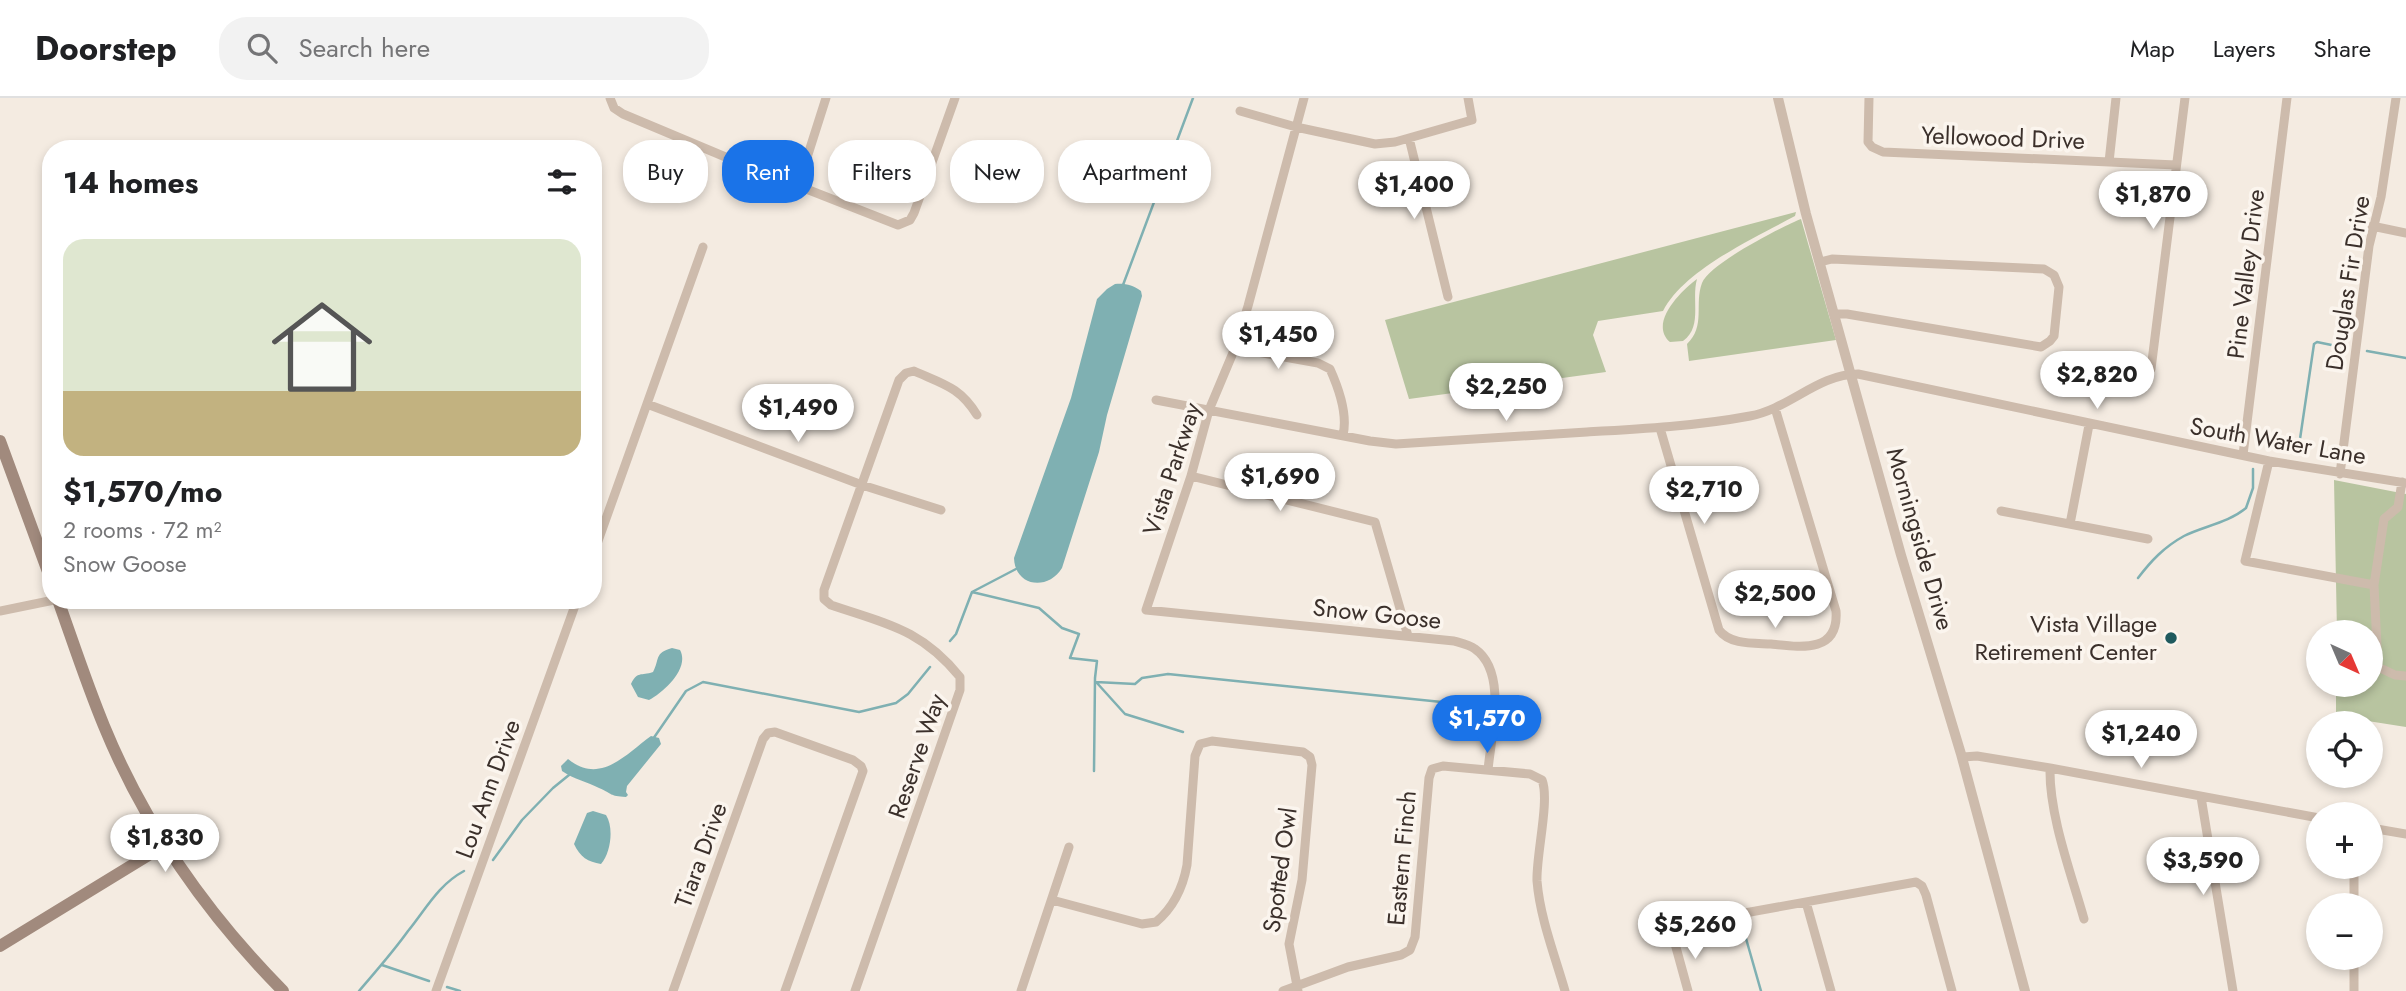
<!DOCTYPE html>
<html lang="en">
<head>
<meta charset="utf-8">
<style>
  body { margin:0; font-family:Jost,sans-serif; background:#f2f2f2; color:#202124; height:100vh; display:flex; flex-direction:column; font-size:26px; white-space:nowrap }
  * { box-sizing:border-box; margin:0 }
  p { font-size:23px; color:#757577 }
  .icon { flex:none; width:38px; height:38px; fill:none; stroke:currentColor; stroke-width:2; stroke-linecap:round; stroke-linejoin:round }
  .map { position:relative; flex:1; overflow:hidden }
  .panel { position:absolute; left:42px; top:42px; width:560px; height:469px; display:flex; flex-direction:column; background:#fff; border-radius:28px; box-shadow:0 4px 10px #0003 }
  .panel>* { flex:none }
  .banner { position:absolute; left:623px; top:42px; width:665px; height:63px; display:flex; gap:14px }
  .needle { width:46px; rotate:136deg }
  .buttons { position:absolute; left:2306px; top:522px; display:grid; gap:14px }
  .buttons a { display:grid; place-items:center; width:77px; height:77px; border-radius:50%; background:#fff; box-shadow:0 4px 10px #0003; font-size:35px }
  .price { position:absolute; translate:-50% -60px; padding:0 16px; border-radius:24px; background:#fff; color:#222; font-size:23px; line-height:46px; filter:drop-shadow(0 2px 4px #0008) }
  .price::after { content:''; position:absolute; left:50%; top:42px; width:21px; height:16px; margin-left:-10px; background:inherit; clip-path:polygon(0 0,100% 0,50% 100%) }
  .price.current { background:#1a73e8; color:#fff }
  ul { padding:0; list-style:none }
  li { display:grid; align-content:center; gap:14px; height:371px; padding:0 21px }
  li span { display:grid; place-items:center; height:217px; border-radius:21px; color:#555 }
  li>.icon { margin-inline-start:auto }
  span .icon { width:126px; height:126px; fill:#fffc; stroke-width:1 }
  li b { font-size:30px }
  h2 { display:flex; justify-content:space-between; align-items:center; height:84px; padding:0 21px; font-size:30px }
  .chip { padding:0 24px; border-radius:28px; background:#fff; box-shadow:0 4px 10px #0003; font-size:24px; line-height:63px }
  .chip.current { background:#1a73e8; color:#fff }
  header { display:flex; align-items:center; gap:42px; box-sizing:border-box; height:98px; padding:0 35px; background:#fff; border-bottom:2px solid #e0e0e0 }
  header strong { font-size:33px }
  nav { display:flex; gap:38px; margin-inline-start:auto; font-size:24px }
  .search { width:490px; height:63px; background:#f2f2f2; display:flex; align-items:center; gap:18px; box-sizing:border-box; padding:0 24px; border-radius:28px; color:#757577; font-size:26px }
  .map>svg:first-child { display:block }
</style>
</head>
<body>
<header>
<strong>Doorstep</strong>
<div class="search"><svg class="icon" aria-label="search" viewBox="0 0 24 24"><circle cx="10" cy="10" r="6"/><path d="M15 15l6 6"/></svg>Search here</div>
<nav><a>Map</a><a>Layers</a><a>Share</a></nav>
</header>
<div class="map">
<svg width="2406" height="893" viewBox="0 0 2406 893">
  <rect width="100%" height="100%" fill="#f4ebe1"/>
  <path fill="#b8c4a0" d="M1796,114l-1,4c-41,22 -111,54 -132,95l-65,10 -5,14 13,37 -197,27 -24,-79z
    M1801,121l35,121 -147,21 -2,-17c19,-18 7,-40 15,-61 7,-19 79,-56 99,-64z
    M1697,181c-6,21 6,48 -14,62l-13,1c-22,-19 12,-52 27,-63z
    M2334,382l72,14v233l-70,-11v-32h35v-52h-34z"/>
  <path fill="#7fb0b2" d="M1115,186c10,-1 18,1 26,7l1,5 -35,119 -8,37 -37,116c-14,23 -47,19 -48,-10l57,-160 26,-99 10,-10z
    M672,550l8,2c10,18 -16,42 -31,50l-11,-3 -7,-13c6,-13 10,-8 22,-12 7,-13 1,-19 19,-24z
    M651,638l8,2 2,6 -34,42 -1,6 2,3 -2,2c-17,-1 -13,-3 -27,-9 -13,-7 -24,-8 -37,-17l-1,-5 7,-7c32,26 57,-4 83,-23z
    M593,713l13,4c8,12 5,38 -5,49 -13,-2 -21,-7 -27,-20l13,-31z"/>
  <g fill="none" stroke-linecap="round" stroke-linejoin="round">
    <path stroke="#7fb0b2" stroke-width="2.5" d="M1123,187l70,-187
      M2367,253l39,7
      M2283,352l17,-11 14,-95 3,-2 29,6
      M2138,480c13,-17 26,-31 46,-42 20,-10 44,-13 62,-28l7,-20v-19
      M972,494l44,-23
      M950,543l6,-7 16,-42 67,16 23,20 17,6 -9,24 27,3 -2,17 -1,93
      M1096,584l39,2 7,-6 26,-4 313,32
      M1097,585l28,31 58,18
      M653,641l33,-48 17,-9 156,30 37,-9 12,-9 22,-27
      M493,762l29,-40 31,-32 16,-13
      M1741,823l20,70
      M382,867l47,16
      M447,889l13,4
      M359,893c17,-20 34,-39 49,-60 18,-22 30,-46 56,-60"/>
    <path stroke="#cdbbac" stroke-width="9" d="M610,0l4,10 9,6 112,47 163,64 12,-5 4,-7 41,-115
      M1304,0l-56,208 -13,42 -26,62 -18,66 -45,134 308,31c7,2 16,4 21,8 33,23 16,87 13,121
      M1869,0l-1,44 4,5 11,5 293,13
      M1240,13l56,16 79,17 20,-2 77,-22 -4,-22
      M1409,40l39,159
      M2109,64l7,-64
      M798,88l28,-88
      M2372,128l34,7
      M1820,164l12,-3 212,10 10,6 5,12 -5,49 -4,5 -9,6 -194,-33h-13
      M1235,250l83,15 12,6c9,20 18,45 13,66
      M2151,271l34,-271
      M1156,302l214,41 26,3c63,-4 127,-8 191,-12 54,-3 110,-6 163,-16 39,-7 68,-42 108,-42l411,87 137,22
      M647,306l215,81 79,25
      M1660,330l59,202c11,15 35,13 52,14 28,3 68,10 65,-33l-61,-203
      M2243,357l44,-357
      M2269,363l-24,100 129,24
      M2340,376l29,-228 12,-49 15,-99
      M1191,378l184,46 33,114
      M2402,384l-4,25 -14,12 -10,66 4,82 17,8 11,1
      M2001,413l147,28
      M2070,426l19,-99
      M593,457l110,-308
      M0,513l54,-11
      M1963,659l14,-1 73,12 269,50
      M2050,670c-1,47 21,105 34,151
      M2201,699l32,194
      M2371,730l35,6
      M1052,802l90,24 14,-2c18,-15 27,-35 31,-57l8,-109 5,-12 12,-3 91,11 7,5 2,8 -10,115 -13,64 9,47
      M1806,804l25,89
      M2354,807v-39
      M436,893l141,-391
      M673,893l90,-252 5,-6 7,-1 78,28 8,6 2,5 -78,220
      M855,893l105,-301v-13c-39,-48 -73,-53 -129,-72l-7,-6v-9l75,-210 7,-7 8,-2c29,13 46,16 63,44
      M1021,893l48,-144
      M1283,893l65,-24 53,-12 9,-5 5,-13 14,-159 3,-9 11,-3 87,8 12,6c8,20 -6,75 -5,101 3,37 18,75 28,110
      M1688,893l-14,-51 2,-10 8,-6 232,-42 6,4 4,9 26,96
      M2354,893v-34"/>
    <path stroke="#cdbbac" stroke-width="10" d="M1778,0l28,116 95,341 60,199 64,237"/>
    <path stroke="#a18a7d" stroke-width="12" d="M0,343l51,139
      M58,502c15,42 29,85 46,126 41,100 104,189 179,265
      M0,848l165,-101"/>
  </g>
  <circle fill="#1f5a5e" stroke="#fbf5ee" stroke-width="2.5" cx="2171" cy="540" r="7"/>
  <g text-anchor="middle" stroke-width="7" stroke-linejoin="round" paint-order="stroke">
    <g font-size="24" fill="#3b302b" stroke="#fbf5ee">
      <text transform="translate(2003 40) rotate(2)" y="8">Yellowood Drive</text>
      <text transform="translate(2246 176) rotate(-83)" y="8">Pine Valley Drive</text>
      <text transform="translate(2348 185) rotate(-81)" y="8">Douglas Fir Drive</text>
      <text transform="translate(2278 343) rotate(10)" y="8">South Water Lane</text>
      <text transform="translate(1172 371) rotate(-72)" y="8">Vista Parkway</text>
      <text transform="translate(1920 441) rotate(74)" y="8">Morningside Drive</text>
      <text transform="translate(1377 516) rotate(6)" y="8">Snow Goose</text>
      <text transform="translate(917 658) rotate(-71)" y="8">Reserve Way</text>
      <text transform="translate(488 691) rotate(-70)" y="8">Lou Ann Drive</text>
      <text transform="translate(701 757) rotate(-70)" y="8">Tiara Drive</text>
      <text transform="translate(1402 760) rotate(-85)" y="8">Eastern Finch</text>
      <text transform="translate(1280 772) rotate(-82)" y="8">Spotted Owl</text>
    </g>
    <g font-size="24" fill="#3b302b" stroke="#fbf5ee" text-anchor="end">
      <text x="2157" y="534">Vista Village<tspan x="2157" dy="28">Retirement Center</tspan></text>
    </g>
  </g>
</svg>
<div class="buttons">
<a><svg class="needle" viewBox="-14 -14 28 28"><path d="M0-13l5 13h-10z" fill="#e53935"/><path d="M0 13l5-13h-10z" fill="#757577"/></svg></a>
<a><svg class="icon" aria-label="locate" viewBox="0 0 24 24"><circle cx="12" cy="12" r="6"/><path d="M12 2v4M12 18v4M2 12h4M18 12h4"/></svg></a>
<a>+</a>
<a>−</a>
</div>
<b class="price" style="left:1414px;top:123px">$1,400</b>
<b class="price" style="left:2153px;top:133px">$1,870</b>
<b class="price" style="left:1278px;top:273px">$1,450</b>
<b class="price" style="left:2097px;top:313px">$2,820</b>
<b class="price" style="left:1506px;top:325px">$2,250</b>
<b class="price" style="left:798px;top:346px">$1,490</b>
<b class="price" style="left:1280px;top:415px">$1,690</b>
<b class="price" style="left:1704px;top:428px">$2,710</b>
<b class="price" style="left:1775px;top:532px">$2,500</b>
<b class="price current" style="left:1487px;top:657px">$1,570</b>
<b class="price" style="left:2141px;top:672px">$1,240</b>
<b class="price" style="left:165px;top:776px">$1,830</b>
<b class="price" style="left:2203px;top:799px">$3,590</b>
<b class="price" style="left:1695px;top:863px">$5,260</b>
<div class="banner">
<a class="chip">Buy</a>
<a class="chip current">Rent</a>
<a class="chip">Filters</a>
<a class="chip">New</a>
<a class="chip">Apartment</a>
</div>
<section class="panel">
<h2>14 homes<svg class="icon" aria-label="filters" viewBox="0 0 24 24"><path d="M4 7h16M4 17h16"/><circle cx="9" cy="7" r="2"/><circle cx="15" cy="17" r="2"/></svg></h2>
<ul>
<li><span style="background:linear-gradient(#dfe7d0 70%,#c2b280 0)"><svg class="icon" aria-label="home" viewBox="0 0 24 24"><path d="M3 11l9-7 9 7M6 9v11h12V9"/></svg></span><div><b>$1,570/mo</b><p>2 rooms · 72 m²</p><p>Snow Goose</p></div></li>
</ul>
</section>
</div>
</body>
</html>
